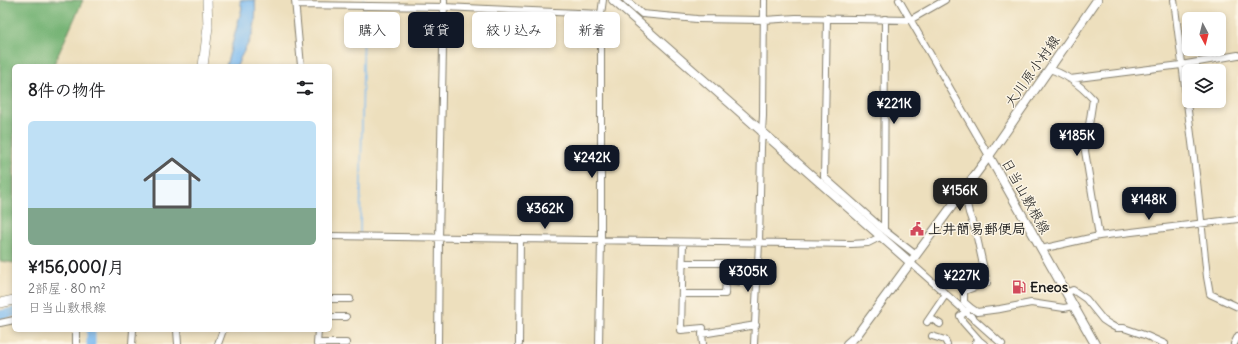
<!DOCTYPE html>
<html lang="ja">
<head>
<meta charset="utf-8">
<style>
  body { margin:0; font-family:Delius,"Klee One",sans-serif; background:#f2f2f2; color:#202124; height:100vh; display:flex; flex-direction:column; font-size:15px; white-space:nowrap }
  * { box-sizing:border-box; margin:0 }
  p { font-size:13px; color:#757577 }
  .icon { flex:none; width:22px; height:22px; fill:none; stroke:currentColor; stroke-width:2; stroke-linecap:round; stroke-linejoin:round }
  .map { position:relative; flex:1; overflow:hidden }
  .details { position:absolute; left:12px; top:64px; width:320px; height:268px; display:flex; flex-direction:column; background:#fff; border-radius:6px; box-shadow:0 2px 6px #0003 }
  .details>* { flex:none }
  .top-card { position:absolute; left:344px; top:12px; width:380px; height:36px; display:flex; gap:8px }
  .needle { width:26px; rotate:173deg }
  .buttons { position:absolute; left:1182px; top:12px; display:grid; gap:8px }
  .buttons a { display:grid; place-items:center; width:44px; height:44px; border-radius:6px; background:#fff; box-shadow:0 2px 6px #0003; font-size:20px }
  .price { position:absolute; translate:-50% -34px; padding:0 9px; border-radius:8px; background:#111827; color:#fff; font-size:13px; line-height:26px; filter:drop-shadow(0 1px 2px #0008) }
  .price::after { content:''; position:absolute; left:50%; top:24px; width:12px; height:9px; margin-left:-6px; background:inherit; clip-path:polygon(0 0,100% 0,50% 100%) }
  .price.active { background:#222; color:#fff }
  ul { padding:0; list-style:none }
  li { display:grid; align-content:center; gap:8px; height:212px; padding:0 16px }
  li span { display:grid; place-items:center; height:124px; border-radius:6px; color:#555 }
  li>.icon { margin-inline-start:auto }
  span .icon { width:72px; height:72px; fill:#fffc; stroke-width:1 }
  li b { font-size:17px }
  h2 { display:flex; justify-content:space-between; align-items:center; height:48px; padding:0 16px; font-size:17px }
  .tag { padding:0 14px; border-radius:6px; background:#fff; box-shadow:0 2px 6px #0003; font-size:14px; line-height:36px }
  .tag.active { background:#111827; color:#fff }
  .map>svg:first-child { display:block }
</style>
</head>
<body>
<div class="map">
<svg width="1238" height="344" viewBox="0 0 1238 344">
  <rect width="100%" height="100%" fill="#fcf5e5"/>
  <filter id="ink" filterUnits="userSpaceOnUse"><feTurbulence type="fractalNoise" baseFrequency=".025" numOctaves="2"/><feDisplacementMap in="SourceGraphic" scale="8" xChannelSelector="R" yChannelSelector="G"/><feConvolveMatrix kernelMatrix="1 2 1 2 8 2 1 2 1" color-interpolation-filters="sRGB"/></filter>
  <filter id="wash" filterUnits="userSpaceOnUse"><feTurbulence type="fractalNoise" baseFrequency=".012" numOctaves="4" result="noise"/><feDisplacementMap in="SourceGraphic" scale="16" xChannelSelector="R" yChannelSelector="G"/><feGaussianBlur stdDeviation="0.9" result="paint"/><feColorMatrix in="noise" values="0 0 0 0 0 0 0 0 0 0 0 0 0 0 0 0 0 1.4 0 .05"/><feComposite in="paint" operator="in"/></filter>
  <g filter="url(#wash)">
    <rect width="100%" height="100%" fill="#eddfbd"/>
    <path fill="#75b374" stroke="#486848" d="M0,0h83l-30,66h-39v197l-14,-2z"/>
    <path fill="#7dbbf1" stroke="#4c6c86" d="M240,0h15c1,11 1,24 -3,35 -4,11 -11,19 -15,31h-11l16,-58z"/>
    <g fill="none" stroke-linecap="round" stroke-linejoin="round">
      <path stroke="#7dbbf1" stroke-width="1.5" d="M364,1v-1
        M360,233l4,-224"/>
      <path stroke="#7dbbf1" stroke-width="9" d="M0,315l14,-3
        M91,344v-14"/>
    </g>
  </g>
  <g filter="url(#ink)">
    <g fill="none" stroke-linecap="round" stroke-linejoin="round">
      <g stroke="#847e6c" stroke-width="8">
        <path id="minor" d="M295,0l6,66
          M626,0l16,14 55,5 67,1 32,-2 114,2 35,-20
          M899,0l90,156
          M1174,0l23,182 10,95 3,17 28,13
          M296,5l148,2 157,7
          M827,18l-3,159 60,53 32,25
          M1049,69c17,5 32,17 44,30l-8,52 14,85
          M1070,79l111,-14 57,-10
          M964,190l5,23 7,20 11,50 -23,8v11l7,6 -11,8 3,6 16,18
          M884,230l1,-211
          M330,236l521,8 17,-1 12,-6
          M683,242l-2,88 22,-2 -1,6
          M1041,249l58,-13 139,-17
          M683,263h75
          M911,263l91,81
          M1066,293l7,-3 13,9 17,21 6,4 7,4h8l23,8 18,8
          M682,294h43l1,-14 14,2 17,-1
          M330,299h20
          M971,308l6,4 23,-3 31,-6 33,5 10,-2
          M330,317h16
          M930,318l10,6
          M927,322l19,-28
          M0,323l14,-3
          M177,330l1,14
          M932,336l13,4 2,4
          M317,343h29
          M76,344v-14
          M132,344l1,-14
          M218,344l5,-14
          M317,344l1,-14
          M438,344l1,-106 5,-238
          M519,344l1,-105
          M599,344l2,-104v-226l2,-14
          M703,344l-1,-10 54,-9
          M754,344l5,-101 2,-96 2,-31 1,-116
          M975,344l4,-4 5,4
          M1234,344l4,-8"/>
      </g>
      <g stroke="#847e6c" stroke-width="10">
        <path id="major" d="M613,0l298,263
          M989,156l106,188
          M847,344l10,-9 132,-179 108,-156"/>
      </g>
      <g stroke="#847e6c" stroke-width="10">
        <path id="highway" d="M203,66l5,-39 -1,-27
          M0,303l14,-3"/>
      </g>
      <use href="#minor" stroke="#fff" stroke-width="6"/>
      <use href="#major" stroke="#fff" stroke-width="8"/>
      <use href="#highway" stroke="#fff" stroke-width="9"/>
    </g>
  </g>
  <defs>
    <g id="civic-bare" transform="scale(1.08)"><path d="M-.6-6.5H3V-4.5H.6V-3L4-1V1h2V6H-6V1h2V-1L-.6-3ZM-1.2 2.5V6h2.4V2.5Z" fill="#d1495b" stroke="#fcf5e5" stroke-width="2.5" paint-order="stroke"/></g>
    <g id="fuel-bare" transform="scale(1.08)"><path d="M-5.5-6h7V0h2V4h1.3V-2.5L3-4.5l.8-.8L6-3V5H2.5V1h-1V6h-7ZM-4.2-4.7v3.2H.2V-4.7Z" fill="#d1495b" stroke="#fcf5e5" stroke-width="2.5" paint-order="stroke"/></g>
  </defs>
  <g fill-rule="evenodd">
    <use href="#civic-bare" x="917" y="229"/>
    <use href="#fuel-bare" x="1019" y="287"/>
  </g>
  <g text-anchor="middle" stroke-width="3" stroke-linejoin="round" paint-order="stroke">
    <g font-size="14" fill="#1c1c1c" stroke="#fcf5e5">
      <text transform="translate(1032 71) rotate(-55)" y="5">大川原小村線</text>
      <text transform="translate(1026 196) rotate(61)" y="5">日当山敷根線</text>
    </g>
    <g font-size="14" font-weight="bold" fill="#1c1c1c" stroke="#fcf5e5" text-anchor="start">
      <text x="928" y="234">上井簡易郵便局</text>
      <text x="1030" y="292">Eneos</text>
    </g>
  </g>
</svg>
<div class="buttons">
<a><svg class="needle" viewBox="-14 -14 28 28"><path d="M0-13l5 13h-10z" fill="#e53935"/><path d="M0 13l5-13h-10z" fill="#757577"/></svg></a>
<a><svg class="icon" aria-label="layers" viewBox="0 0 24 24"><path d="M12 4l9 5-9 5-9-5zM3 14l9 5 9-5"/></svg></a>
</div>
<b class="price" style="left:894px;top:125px">¥221K</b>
<b class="price" style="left:1077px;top:157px">¥185K</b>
<b class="price" style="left:592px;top:179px">¥242K</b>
<b class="price active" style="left:960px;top:212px">¥156K</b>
<b class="price" style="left:1149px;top:221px">¥148K</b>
<b class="price" style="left:545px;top:230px">¥362K</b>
<b class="price" style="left:748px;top:293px">¥305K</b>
<b class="price" style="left:962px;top:297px">¥227K</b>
<div class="top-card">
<a class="tag">購入</a>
<a class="tag active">賃貸</a>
<a class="tag">絞り込み</a>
<a class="tag">新着</a>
</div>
<section class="details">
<h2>8件の物件<svg class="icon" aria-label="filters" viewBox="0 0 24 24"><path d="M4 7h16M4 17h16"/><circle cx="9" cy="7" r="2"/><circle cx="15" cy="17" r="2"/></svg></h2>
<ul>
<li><span style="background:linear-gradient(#bfe0f5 70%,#7fa58c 0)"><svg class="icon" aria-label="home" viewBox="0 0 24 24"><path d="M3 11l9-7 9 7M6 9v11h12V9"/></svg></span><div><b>¥156,000/月</b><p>2部屋 · 80 m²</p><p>日当山敷根線</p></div></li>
</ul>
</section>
</div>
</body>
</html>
